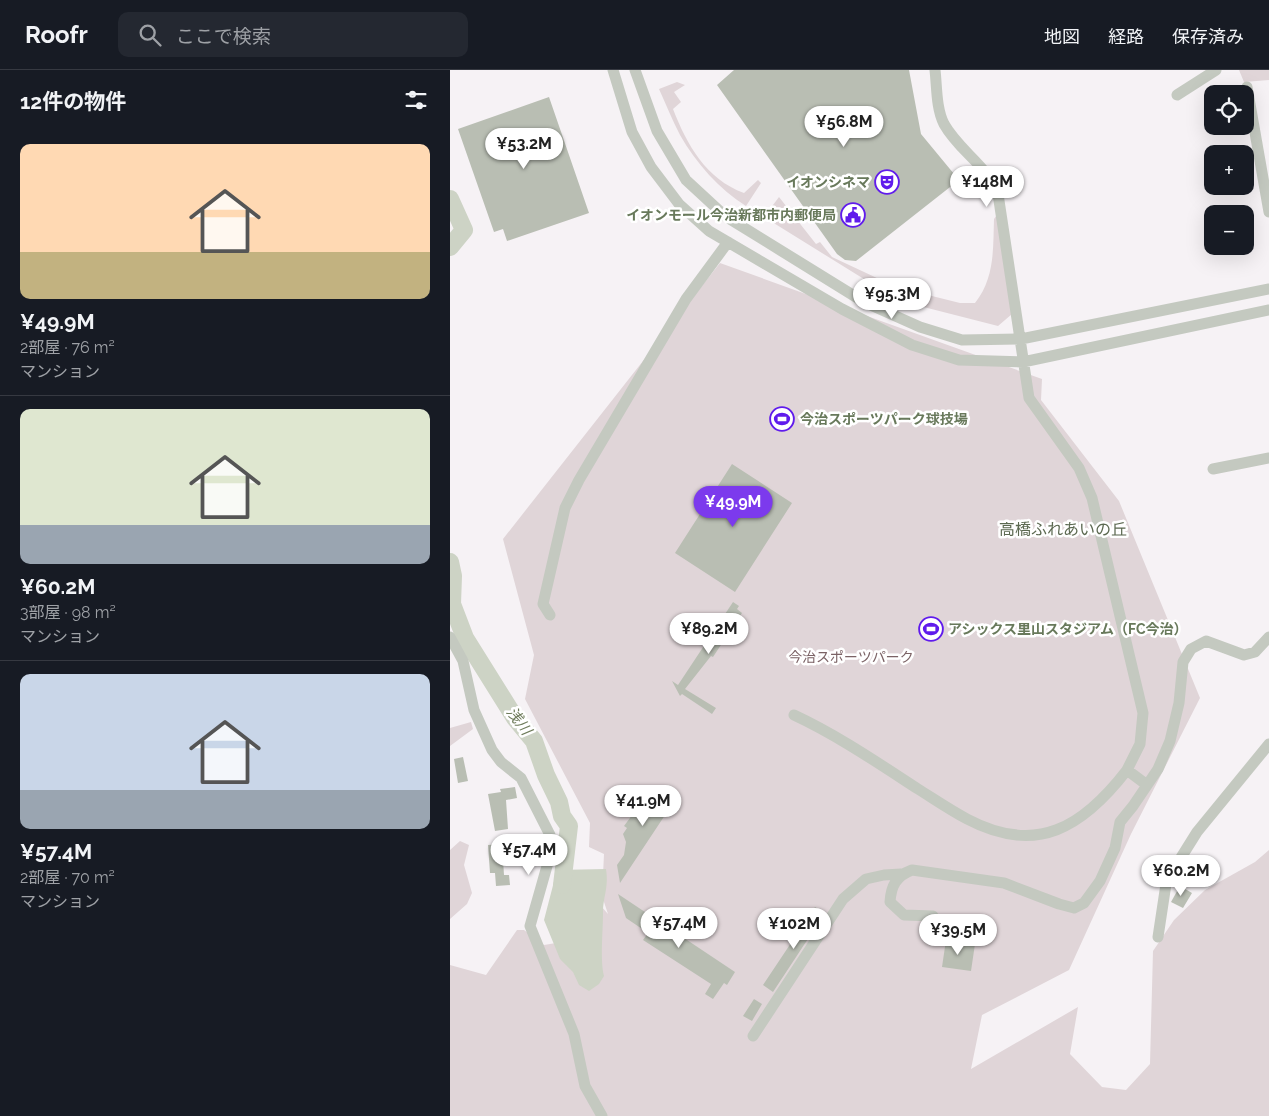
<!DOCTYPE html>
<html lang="ja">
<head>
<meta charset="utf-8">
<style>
  body { margin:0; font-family:Raleway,"Noto Sans JP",sans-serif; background:#242831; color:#f1f3f6; height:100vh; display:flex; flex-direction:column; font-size:19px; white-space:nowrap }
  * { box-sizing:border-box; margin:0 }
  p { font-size:16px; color:#9ea1a6 }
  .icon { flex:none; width:28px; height:28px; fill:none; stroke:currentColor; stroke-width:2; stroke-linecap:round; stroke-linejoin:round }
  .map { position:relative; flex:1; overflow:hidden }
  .sheet { display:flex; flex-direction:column; background:#171b24; width:450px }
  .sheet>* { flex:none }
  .tools { position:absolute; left:754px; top:15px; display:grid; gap:10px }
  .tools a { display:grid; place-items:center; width:50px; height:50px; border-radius:10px; background:#171b24; box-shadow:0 5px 20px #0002; font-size:25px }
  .price { position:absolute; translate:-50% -42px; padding:0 11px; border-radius:18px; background:#fff; color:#222; font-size:16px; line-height:32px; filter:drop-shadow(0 1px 2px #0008) }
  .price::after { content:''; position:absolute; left:50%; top:30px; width:15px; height:11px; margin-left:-8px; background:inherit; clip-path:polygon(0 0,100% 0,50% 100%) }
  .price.current { background:#7c3aed; color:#fff }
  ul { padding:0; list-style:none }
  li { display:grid; align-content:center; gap:10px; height:265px; padding:0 20px }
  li+li { border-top:1px solid #363941 }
  li span { display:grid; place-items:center; height:155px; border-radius:10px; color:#555 }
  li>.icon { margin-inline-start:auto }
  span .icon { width:90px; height:90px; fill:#fffc; stroke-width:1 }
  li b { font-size:21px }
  h2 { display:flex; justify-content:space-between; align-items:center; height:60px; padding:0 20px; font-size:21px }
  header { display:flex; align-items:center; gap:30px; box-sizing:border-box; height:70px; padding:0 25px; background:#171b24; border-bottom:1px solid #363941 }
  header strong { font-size:24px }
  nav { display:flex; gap:28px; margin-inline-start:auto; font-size:18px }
  .search { width:350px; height:45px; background:#242831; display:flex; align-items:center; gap:12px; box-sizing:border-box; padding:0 18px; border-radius:10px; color:#9ea1a6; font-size:19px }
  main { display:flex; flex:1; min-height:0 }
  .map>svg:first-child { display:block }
</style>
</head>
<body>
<header>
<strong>Roofr</strong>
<div class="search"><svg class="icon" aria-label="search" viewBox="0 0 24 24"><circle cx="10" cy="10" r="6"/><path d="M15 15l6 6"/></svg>ここで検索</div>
<nav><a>地図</a><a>経路</a><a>保存済み</a></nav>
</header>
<main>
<section class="sheet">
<h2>12件の物件<svg class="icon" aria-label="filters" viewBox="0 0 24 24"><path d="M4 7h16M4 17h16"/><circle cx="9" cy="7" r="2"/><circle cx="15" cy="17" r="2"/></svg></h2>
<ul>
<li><span style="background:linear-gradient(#ffd9b3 70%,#c2b280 0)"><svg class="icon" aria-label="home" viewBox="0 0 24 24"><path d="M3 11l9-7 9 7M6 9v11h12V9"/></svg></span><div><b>¥49.9M</b><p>2部屋 · 76 m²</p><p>マンション</p></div></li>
<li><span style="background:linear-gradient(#dfe7d0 75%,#9aa5b1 0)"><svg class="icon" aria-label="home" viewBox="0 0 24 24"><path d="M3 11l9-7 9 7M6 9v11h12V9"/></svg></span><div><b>¥60.2M</b><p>3部屋 · 98 m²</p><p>マンション</p></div></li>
<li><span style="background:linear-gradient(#c9d6e8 75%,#9aa5b1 0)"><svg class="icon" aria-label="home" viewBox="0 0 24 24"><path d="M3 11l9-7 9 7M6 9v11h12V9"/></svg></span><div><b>¥57.4M</b><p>2部屋 · 70 m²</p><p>マンション</p></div></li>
</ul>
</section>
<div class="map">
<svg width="819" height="1046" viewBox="0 0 819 1046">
  <rect width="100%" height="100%" fill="#f6f2f5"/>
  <path fill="#e0d5d8" d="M789,0h30v10l-25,2z
    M227,12l8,3 -11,7 7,10 -8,7c14,36 33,70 71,84l14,-13 3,3 -15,23c-27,-17 -50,-43 -66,-71 -8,-15 -14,-31 -21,-46z
    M329,127l37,47 4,-2 12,15 47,22 37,13 44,11h15c20,-25 18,-55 19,-84l5,-7 13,102 -14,12 -90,-23 -28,-14 -116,-72z
    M270,193l322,116 -1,21 78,101 81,197 -69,136 -62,136 -87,45 -11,54 107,-62 -8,47 32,33 24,3 24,-26 3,-113 21,-31 31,-30 50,-28 14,-12v266h-819v-151l36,10 31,-45h7l20,15 18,-3 25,-52 21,24 -6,-18 2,-42 -15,-7 1,-24 -65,-124 9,-44 -31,-116z
    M21,652l2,7 -23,17v-18z
    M10,771l9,4 -5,20 8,28 -5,11 -17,15v-69z"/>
  <path fill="#cdd3c5" d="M156,799c3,19 -3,27 -3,44 0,18 -3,47 1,63l-5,8 -10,7 -10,-6 -6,-13 -13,-13 -16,-39 13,-50z"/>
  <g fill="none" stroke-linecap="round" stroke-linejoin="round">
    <path stroke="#cdd3c5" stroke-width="18" d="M0,129l14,31 -14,17
      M0,492l3,14 -1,28 13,34 50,80 19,23 12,34 13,27 3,14 7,10 -7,59"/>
  </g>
  <path fill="#b9beb3" d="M284,0h175l12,64 38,46 -103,81 -11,-1 -8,-6 -120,-169z
    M99,27l40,116 -82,28 -4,-12 -9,3 -36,-103z
    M282,394l60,39 -57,89 -60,-39z
    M283,532l6,4 -2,3 5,4 -29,44 -2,-1 -26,33 31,19 -4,6 -30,-20 -2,2 -8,-15 6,4z
    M13,687l5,24 -10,2 -4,-24z
    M65,717l2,11 -11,2 2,29 -13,2 -7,-37 13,-2 -1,-3z
    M211,720l14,10 -55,83 -3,-18 7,-10 2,-13 -3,-8 4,-6 -3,-2 26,-35z
    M69,773l1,16 -17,1 1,15h5l1,10 -14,1 -1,-13h-5l-2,-28z
    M730,816l12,7 -9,15 -12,-6z
    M168,824l117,78 -8,13 -3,-2 -11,16 -8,-5 6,-10 -68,-44 5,-7 -22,-15z
    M365,837l10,6 -52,79 -10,-7z
    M496,870l29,4 -4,27 -29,-4z
    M304,929l8,5 -10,17 -9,-5z"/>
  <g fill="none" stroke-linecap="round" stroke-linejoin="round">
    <path stroke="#c4c9c0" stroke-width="11" d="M163,0l19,62 19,35 28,37 30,27 133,78 70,36 47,15 64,2 246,-52
      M185,0l22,61 29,49 39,36 139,86 56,25 42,13 59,-1 248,-50
      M485,0c2,17 1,38 9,54 15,27 43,41 54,70l31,204 50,70 13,30 51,215 -3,31 -13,26 20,15
      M797,17l22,125
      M727,25l39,-25
      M763,399l56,-11
      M100,545l-7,-11 22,-96 14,-28 107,-181 42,-57
      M0,567l13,24 11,49 18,40 9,12 20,16 29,57 1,17 -21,74 44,108 11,52 17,30
      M344,645c43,20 84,48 124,74 16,10 32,21 49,30 70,37 116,8 160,-49
      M483,846l-29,-1 -14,-13c1,-16 6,-26 22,-32l92,13 55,21 15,4 10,-5 16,-22 15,-33 5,-26 13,-16 25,-37 12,-28 9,-38 4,-41 8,-13 15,-8 38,14 11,-3 14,-15
      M708,867l8,-53 11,-20 20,-32 72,-88
      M303,966l90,-137 23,-20 18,-4 17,-1"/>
  </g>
  <defs>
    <g id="theatre-ring" transform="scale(1.25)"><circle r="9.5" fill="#fff" stroke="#601bec" stroke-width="1.5"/><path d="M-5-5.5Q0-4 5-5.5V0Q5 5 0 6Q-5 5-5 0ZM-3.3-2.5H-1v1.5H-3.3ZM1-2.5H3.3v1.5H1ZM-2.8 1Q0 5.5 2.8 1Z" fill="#601bec"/></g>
    <g id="civic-ring" transform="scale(1.25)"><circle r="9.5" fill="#fff" stroke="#601bec" stroke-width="1.5"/><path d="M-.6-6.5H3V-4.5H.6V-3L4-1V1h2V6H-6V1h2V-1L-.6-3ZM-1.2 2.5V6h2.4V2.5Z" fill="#601bec"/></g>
    <g id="stadium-ring" transform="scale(1.25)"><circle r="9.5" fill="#fff" stroke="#601bec" stroke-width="1.5"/><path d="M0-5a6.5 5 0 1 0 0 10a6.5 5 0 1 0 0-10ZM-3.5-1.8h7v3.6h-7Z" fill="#601bec"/></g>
  </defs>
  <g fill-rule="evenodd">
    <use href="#theatre-ring" x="437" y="112"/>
    <use href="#civic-ring" x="403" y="145"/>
    <use href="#stadium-ring" x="332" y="349"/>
    <use href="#stadium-ring" x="481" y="559"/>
  </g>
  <g text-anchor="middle" stroke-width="5" stroke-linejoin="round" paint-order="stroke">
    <g font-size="14" font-weight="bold" fill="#68795b" stroke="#fff" text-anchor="end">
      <text x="420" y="117">イオンシネマ</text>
      <text x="386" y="150">イオンモール今治新都市内郵便局</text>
      <text x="350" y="354" text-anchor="start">今治スポーツパーク球技場</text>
      <text x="498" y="564" text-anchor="start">アシックス里山スタジアム（FC今治）</text>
    </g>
    <g font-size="14" fill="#7b6265" stroke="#fff">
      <text x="401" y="592">今治スポーツパーク</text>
    </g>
    <g font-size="15" font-style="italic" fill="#6e7b5a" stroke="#fff">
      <text transform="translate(69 651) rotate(53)" y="5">浅川</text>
    </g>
    <g font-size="16" fill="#5c6951" stroke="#fff">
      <text x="613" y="465">高橋ふれあいの丘</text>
    </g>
  </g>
</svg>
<div class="tools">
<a><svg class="icon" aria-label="locate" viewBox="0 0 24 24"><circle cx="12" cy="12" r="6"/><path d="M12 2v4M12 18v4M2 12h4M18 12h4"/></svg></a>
<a>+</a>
<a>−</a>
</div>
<b class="price" style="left:394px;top:78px">¥56.8M</b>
<b class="price" style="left:74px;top:100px">¥53.2M</b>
<b class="price" style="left:537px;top:138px">¥148M</b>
<b class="price" style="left:442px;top:250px">¥95.3M</b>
<b class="price current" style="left:283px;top:458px">¥49.9M</b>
<b class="price" style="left:259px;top:585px">¥89.2M</b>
<b class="price" style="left:193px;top:757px">¥41.9M</b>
<b class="price" style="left:79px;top:806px">¥57.4M</b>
<b class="price" style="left:731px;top:827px">¥60.2M</b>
<b class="price" style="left:229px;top:879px">¥57.4M</b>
<b class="price" style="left:344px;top:880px">¥102M</b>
<b class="price" style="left:508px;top:886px">¥39.5M</b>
</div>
</main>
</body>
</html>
